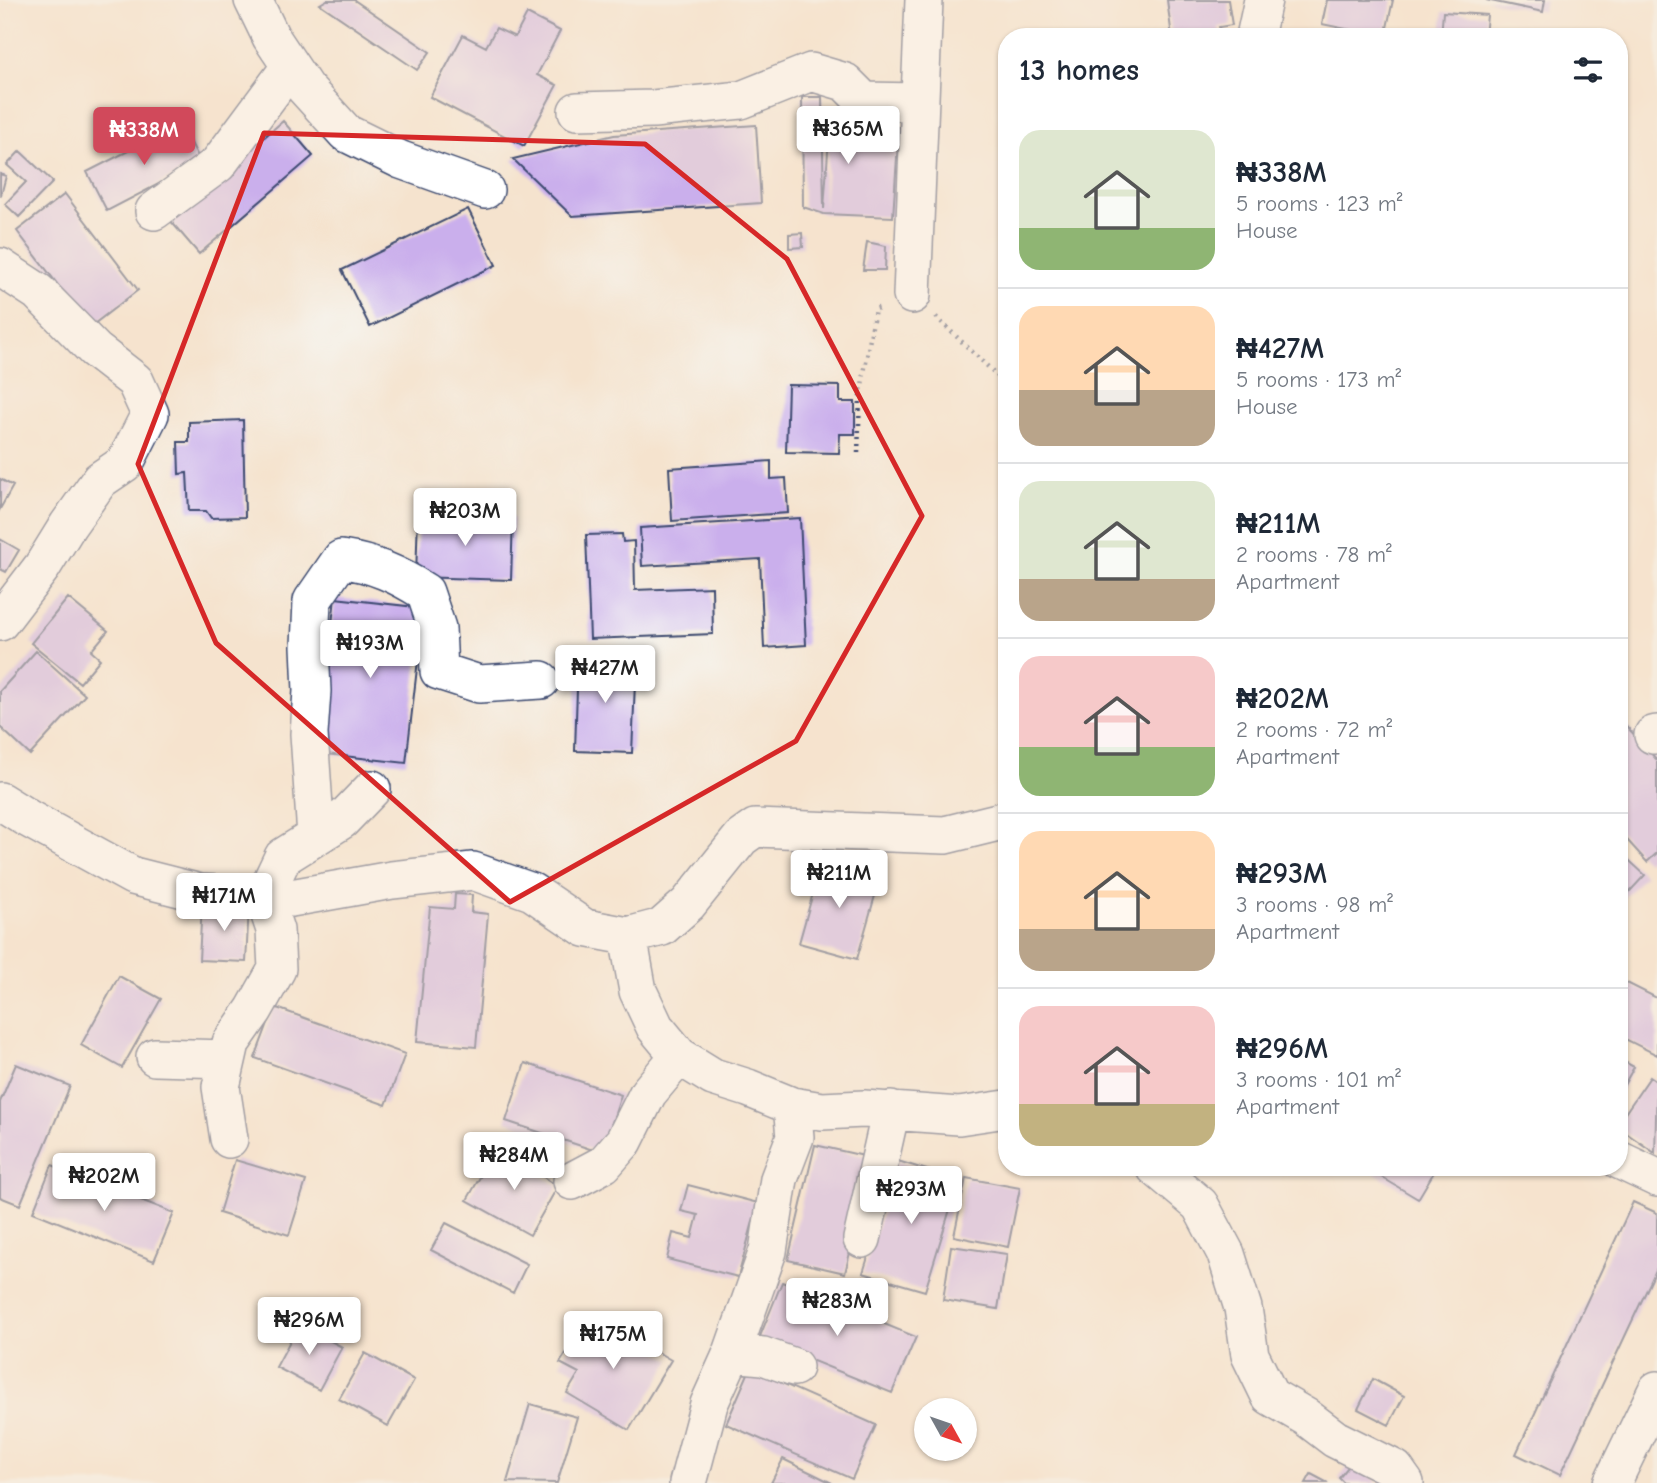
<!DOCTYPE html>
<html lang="en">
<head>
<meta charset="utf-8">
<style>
  body { margin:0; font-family:"Comic Neue",sans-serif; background:#f6f6f7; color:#1f2937; height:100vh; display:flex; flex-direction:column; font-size:26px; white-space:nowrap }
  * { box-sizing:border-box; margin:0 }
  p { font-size:23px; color:#747a83 }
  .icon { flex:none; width:38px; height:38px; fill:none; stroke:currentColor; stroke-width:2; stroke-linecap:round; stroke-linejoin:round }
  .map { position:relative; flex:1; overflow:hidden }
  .sheet { position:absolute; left:998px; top:28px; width:630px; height:1148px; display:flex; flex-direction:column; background:#fff; border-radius:28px; box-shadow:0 2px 5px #0004 }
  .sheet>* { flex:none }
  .needle { width:46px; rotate:130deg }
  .tools { position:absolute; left:914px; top:1398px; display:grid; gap:14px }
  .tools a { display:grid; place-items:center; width:63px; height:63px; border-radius:50%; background:#fff; box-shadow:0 2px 5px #0004; font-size:35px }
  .price { position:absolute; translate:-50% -60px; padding:0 16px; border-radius:7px; background:#fff; color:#222; font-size:23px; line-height:46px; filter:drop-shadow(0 2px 4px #0008) }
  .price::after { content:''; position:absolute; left:50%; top:42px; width:21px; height:16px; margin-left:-10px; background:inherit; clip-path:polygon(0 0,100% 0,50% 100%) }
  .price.active { background:#d1495b; color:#fff }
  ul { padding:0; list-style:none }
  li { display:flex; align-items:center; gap:21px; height:175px; padding:0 21px }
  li+li { border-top:2px solid #e0e1e3 }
  li span { display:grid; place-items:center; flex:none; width:196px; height:140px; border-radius:21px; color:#555 }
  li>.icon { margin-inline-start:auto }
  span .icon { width:84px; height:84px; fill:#fffc; stroke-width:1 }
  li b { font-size:30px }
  h2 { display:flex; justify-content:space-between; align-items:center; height:84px; padding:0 21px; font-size:30px }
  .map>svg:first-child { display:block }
</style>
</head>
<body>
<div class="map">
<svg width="1657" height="1483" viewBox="0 0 1657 1483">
  <rect width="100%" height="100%" fill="#f6f6f2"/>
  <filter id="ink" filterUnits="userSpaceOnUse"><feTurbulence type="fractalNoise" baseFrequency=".0143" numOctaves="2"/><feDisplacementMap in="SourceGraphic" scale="14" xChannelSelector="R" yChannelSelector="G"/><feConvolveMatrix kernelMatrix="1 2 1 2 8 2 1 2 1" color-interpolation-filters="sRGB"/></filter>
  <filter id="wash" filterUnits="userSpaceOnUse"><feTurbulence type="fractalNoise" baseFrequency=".00686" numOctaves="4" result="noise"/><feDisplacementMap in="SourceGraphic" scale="28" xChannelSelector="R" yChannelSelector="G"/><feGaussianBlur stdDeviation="1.57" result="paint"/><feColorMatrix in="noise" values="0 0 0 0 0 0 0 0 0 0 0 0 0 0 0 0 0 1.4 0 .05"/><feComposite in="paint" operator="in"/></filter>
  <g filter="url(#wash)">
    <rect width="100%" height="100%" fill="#f5e3ce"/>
    <g id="blocks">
      <path fill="#caafec" d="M327,0h27l76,52 -13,18 -97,-66z
        M1167,0h61l4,25 -13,2 1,10h-48z
        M1327,0h66l-8,37 -63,-13z
        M1486,0h59l-2,12z
        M1443,12l44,3 -2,22h-44z
        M527,14l33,17 -23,44 20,10 -33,61 -94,-49 33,-62 23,12 10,-19 19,9z
        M802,97h20l2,112 6,-86 69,4 -6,90 -69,-3 -21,-7z
        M283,121l30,35 -114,98 -30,-35z
        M181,124l20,38 -94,49 -20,-39z
        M756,125l5,78 -189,13 -59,-57 101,-24z
        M20,151l33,31 -34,35 -14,-13 21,-22 -19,-17z
        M0,174l6,2 -5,19 -1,-1z
        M65,194l73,96 -48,37 -73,-96z
        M468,209l28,56 -126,62 -28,-57z
        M802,233l1,14 -14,1v-14z
        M867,242l19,4 -1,24h-22z
        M788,385l52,1v16h15v32h-15l-1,19 -53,-1z
        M243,420l2,97 -34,1 -5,-7h-17l-2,-38 -8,1 -1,-32h11v-20z
        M771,461v18l15,-1 2,35 -116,8 -3,-53z
        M1619,468h4v50h-4z
        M0,479l13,7 -13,23z
        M418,515l95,3 -2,62 -95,-3z
        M800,518l6,127 -42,3 -4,-89 -118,7 -2,-38z
        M622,534l1,8 11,-1 1,49 77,-3 1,47 -123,5 -4,-104z
        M0,539l19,11 -13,22 -6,-3z
        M68,598l40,33 -17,20 9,8 -20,24 -49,-40z
        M335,598l89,10 -18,155 -89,-10z
        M36,651l49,44 -55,60 -30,-28v-36z
        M578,658l58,1 -4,94 -57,-2z
        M1619,718l38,42v93l-10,9 -28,-31z
        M1619,851l26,24 -26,28z
        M822,861l58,17 -23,81 -58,-16z
        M455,894l17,1 -1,17 17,2 -12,133 -59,-5 13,-135 24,2z
        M202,904l47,2 -3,56 -47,-2z
        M119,976l42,23 -39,69 -41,-23z
        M1619,979l38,19v57l-38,-19z
        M274,1007l131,47 -19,51 -131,-47z
        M1619,1059l15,8 -15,27z
        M525,1063l96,32 -19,58 -96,-32z
        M16,1064l54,22 -50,119 -20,-8v-95z
        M1650,1077l7,5 -2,71 -36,-25v-6z
        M815,1145l58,13 -28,115 -57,-13z
        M514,1153l29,16 -3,6 18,11 -28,49 -63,-35 25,-44 14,8z
        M235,1160l71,21 -17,54 -70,-22z
        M898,1161l61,19 -34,111 -62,-18z
        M52,1165l122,48 -20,48 -121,-49z
        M1376,1167h61l-19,32 -45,-27z
        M966,1178l54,10 -12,59 -54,-11z
        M688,1185l70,18 -20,74 -71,-18 6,-26 19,5 6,-23 -17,-4z
        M1633,1202l24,11v55l-97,207 -44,-21z
        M446,1223l81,41 -14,29 -82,-43z
        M951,1246l56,8 -9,55 -55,-9z
        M782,1282l134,55 -24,56 -133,-54z
        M590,1313l81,47 -42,70 -62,-37 12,-20 -19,-10z
        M299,1324l43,23 -23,43 -43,-23z
        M365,1353l49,27 -26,46 -49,-27z
        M750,1369l126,56 -24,54 -126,-55z
        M1373,1379l31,17 -15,29 -31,-16z
        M530,1404l47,13 -20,66 -50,-1z
        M783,1459l49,24h-61z
        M1352,1462l26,21h-34l-5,-5z
        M1311,1474l17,9h-22z"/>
    </g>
  </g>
  <g filter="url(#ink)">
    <use href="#blocks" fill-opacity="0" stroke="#3c4a6f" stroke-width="2"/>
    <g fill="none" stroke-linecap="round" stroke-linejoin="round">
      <g stroke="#3c4a6f" stroke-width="40">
        <path id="minor" d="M253,0l18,37 34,51 41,45 55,27 84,30
          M1255,37l8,-37
          M577,111l76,-2 88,-9 70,-28 34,10 19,19 56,1
          M154,211l64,-47 72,-97
          M0,267l38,25 57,58 40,31 15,33 -25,49 -25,17 -32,45 -26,42 -42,55
          M912,295l12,-295
          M1653,735l4,-1
          M0,801l29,18 104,57 67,17 91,5 101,-18 81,-9 59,21 53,36 43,8 34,-9 26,-23 53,-66 14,-10 190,7 61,-15
          M316,836l-7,-102 3,-43 -2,-45 2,-45 29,-42c33,5 56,15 84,33l12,36 2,43 40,13 62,-4
          M628,936l10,55 17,36 24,29 34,21 35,11 44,18 30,5 42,-2 95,7 47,-7
          M155,1057l72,2
          M229,1139l-8,-52 10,-44 23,-33 23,-41 -2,-39 -11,-33 19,-40 59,-37 30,-31
          M1619,1160l38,18
          M1155,1167l45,38 26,49 17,54 7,47 20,41 36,21 29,22 60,30 10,14
          M572,1181l32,-17 20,-23 24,-48 31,-37
          M862,1239l29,-129
          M732,1353l31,3 31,11
          M688,1483l21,-79 23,-51 36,-102 11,-72 16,-42 -3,-31
          M1612,1483l45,-93"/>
      </g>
      <path stroke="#3c4a6f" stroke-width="4.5" stroke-dasharray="2 5" stroke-linecap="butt" d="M936,317l70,67
        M858,453l2,-56 15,-88 7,-2"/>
      <use href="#minor" stroke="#fff" stroke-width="37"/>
    </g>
  </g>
  <path d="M0 0H1657V1483H0ZM264,133l381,11 142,115 135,257 -126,225 -286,161 -294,-259 -78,-179z" fill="#f5e3ce" fill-opacity=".55" fill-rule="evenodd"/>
  <path fill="none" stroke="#d62828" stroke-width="5" stroke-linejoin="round" d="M264,133l381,11 142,115 135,257 -126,225 -286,161 -294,-259 -78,-179z"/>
</svg>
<div class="tools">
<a><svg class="needle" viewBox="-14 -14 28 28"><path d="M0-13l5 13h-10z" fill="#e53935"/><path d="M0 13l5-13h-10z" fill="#747a83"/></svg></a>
</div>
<b class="price" style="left:848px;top:166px">₦365M</b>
<b class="price active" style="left:144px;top:167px">₦338M</b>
<b class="price" style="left:465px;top:548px">₦203M</b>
<b class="price" style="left:370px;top:680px">₦193M</b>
<b class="price" style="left:605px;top:705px">₦427M</b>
<b class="price" style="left:839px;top:910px">₦211M</b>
<b class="price" style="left:224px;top:933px">₦171M</b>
<b class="price" style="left:514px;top:1192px">₦284M</b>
<b class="price" style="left:104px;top:1213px">₦202M</b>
<b class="price" style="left:911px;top:1226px">₦293M</b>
<b class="price" style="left:837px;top:1338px">₦283M</b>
<b class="price" style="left:309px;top:1357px">₦296M</b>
<b class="price" style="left:613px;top:1371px">₦175M</b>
<section class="sheet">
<h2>13 homes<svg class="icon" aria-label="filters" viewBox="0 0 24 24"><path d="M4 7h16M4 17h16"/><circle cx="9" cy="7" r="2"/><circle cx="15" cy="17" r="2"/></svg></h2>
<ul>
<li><span style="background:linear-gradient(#dfe7d0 70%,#8fb573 0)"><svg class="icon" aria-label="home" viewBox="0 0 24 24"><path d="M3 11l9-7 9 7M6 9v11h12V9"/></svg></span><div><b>₦338M</b><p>5 rooms · 123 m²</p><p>House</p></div></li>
<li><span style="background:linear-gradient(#ffd9b3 60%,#b9a48a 0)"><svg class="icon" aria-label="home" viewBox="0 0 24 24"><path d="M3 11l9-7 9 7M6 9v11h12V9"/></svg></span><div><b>₦427M</b><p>5 rooms · 173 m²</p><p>House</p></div></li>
<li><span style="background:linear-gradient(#dfe7d0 70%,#b9a48a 0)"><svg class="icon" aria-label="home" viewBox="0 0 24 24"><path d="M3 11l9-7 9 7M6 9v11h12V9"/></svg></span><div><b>₦211M</b><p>2 rooms · 78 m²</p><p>Apartment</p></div></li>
<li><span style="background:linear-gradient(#f6c9c9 65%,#8fb573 0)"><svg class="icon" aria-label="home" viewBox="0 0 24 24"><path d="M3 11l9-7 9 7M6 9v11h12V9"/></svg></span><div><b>₦202M</b><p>2 rooms · 72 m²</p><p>Apartment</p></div></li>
<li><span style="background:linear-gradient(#ffd9b3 70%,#b9a48a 0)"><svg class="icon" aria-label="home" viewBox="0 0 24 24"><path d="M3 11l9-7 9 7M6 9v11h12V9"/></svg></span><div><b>₦293M</b><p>3 rooms · 98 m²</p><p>Apartment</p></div></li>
<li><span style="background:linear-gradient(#f6c9c9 70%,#c2b280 0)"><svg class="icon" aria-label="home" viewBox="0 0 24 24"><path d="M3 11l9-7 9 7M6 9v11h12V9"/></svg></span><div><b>₦296M</b><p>3 rooms · 101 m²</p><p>Apartment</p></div></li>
</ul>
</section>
</div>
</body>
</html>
